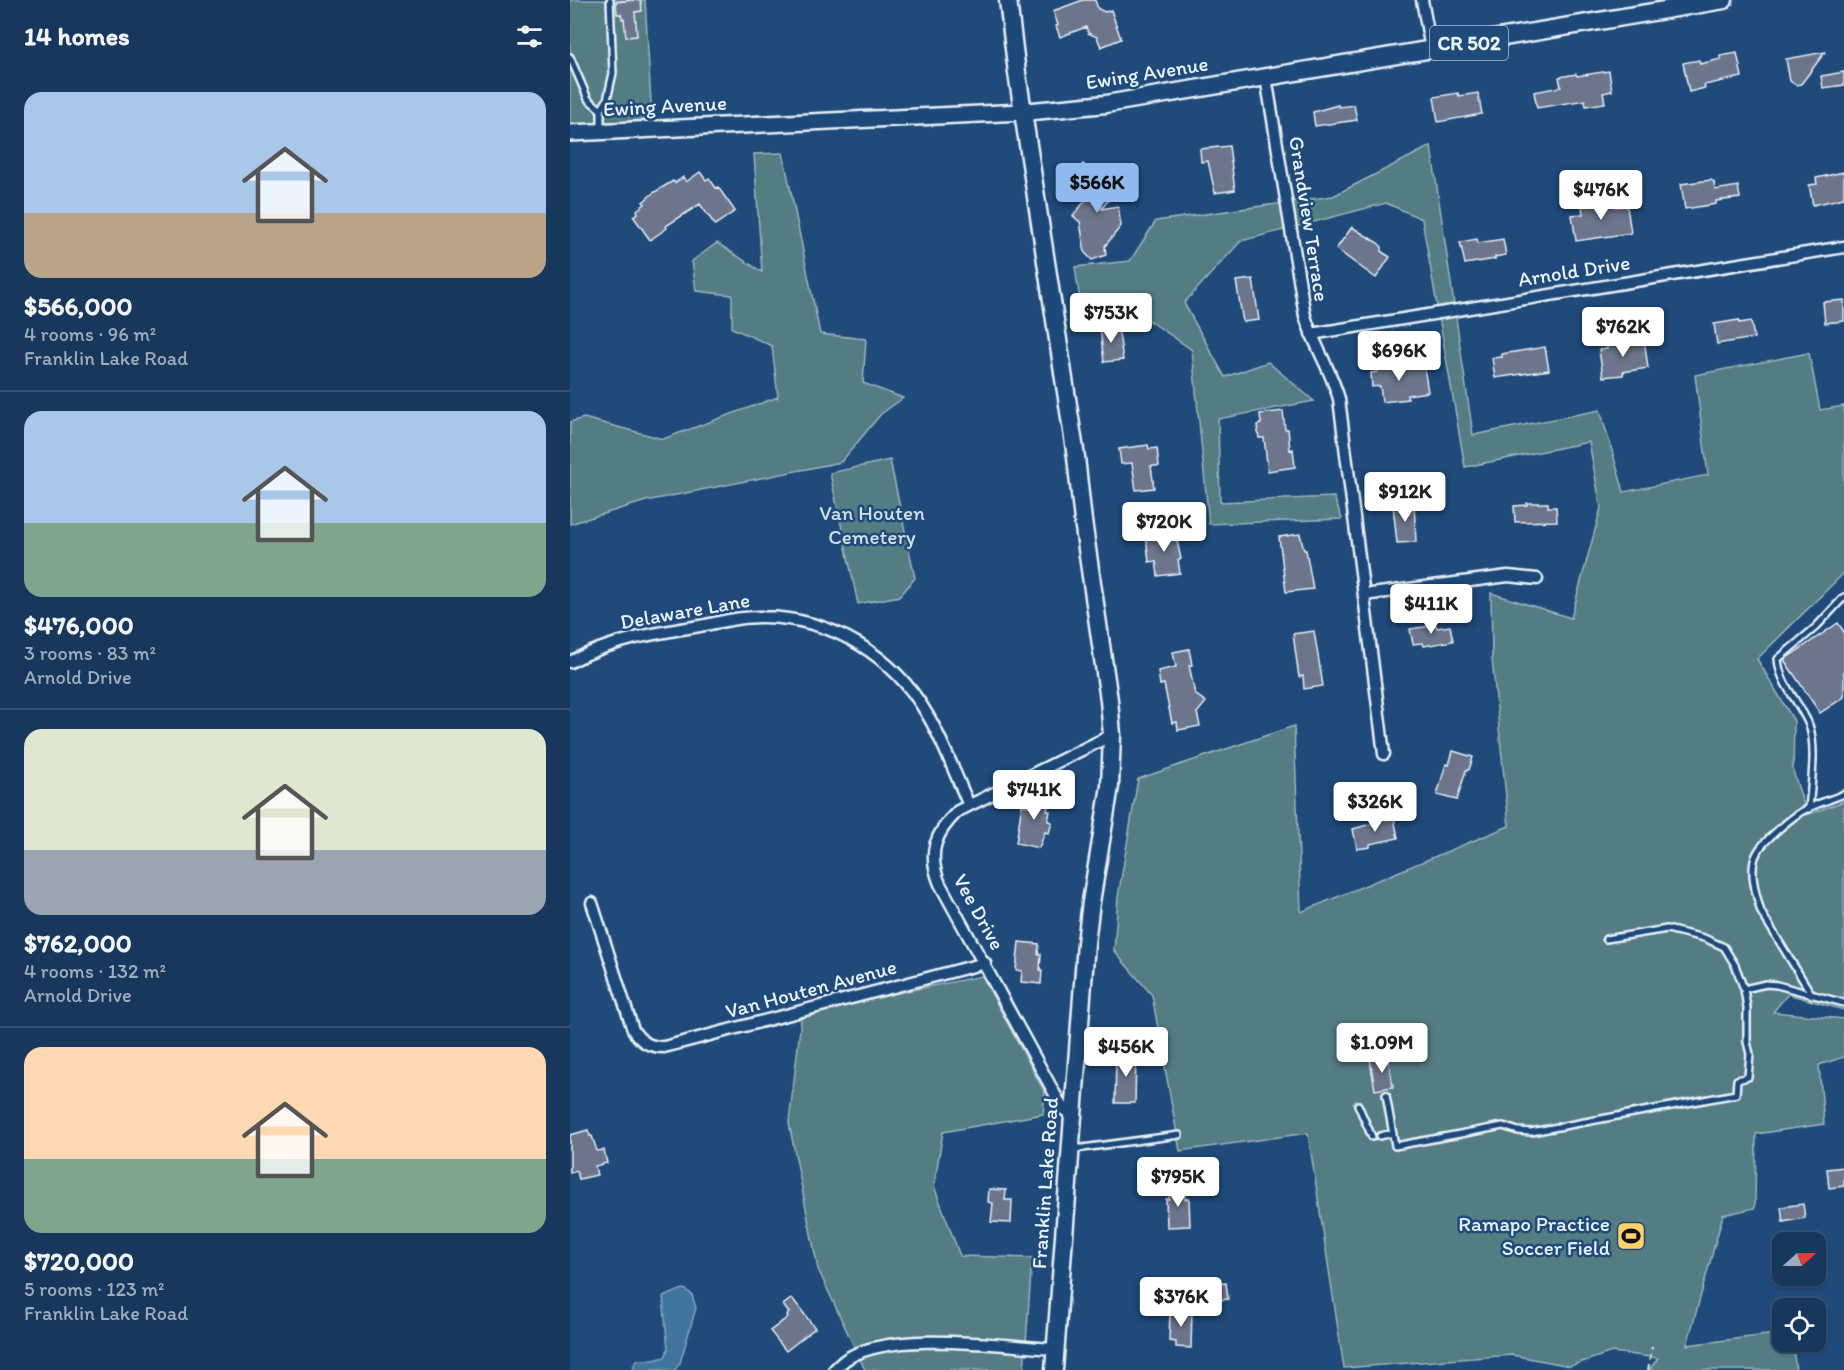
<!DOCTYPE html>
<html lang="en">
<head>
<meta charset="utf-8">
<style>
  body { margin:0; font-family:Itim,sans-serif; background:#244365; color:#f1f3f6; height:100vh; display:flex; flex-direction:column; font-size:22px; white-space:nowrap }
  * { box-sizing:border-box; margin:0 }
  p { font-size:20px; color:#9eacbb }
  .icon { flex:none; width:33px; height:33px; fill:none; stroke:currentColor; stroke-width:2; stroke-linecap:round; stroke-linejoin:round }
  .map { position:relative; flex:1; overflow:hidden }
  .sheet { display:flex; flex-direction:column; background:#17385c; width:570px }
  .sheet>* { flex:none }
  .needle { width:39px; rotate:69deg }
  .controls { position:absolute; left:1202px; top:1232px; display:grid; gap:12px }
  .controls a { display:grid; place-items:center; width:54px; height:54px; border-radius:12px; background:#17385c; box-shadow:0 2px 4px #0004,0 0 0 2px #365272; font-size:30px }
  .price { position:absolute; translate:-50% -51px; padding:0 14px; border-radius:6px; background:#fff; color:#222; font-size:20px; line-height:39px; filter:drop-shadow(0 2px 3px #0008) }
  .price::after { content:''; position:absolute; left:50%; top:36px; width:18px; height:14px; margin-left:-9px; background:inherit; clip-path:polygon(0 0,100% 0,50% 100%) }
  .price.current { background:#90b9f0; color:#111 }
  ul { padding:0; list-style:none }
  li { display:grid; align-content:center; gap:12px; height:318px; padding:0 24px }
  li+li { border-top:2px solid #365272 }
  li span { display:grid; place-items:center; height:186px; border-radius:18px; color:#555 }
  li>.icon { margin-inline-start:auto }
  span .icon { width:108px; height:108px; fill:#fffc; stroke-width:1 }
  li b { font-size:26px }
  h2 { display:flex; justify-content:space-between; align-items:center; height:72px; padding:0 24px; font-size:26px }
  main { display:flex; flex:1; min-height:0 }
  .map>svg:first-child { display:block }
</style>
</head>
<body>
<main>
<section class="sheet">
<h2>14 homes<svg class="icon" aria-label="filters" viewBox="0 0 24 24"><path d="M4 7h16M4 17h16"/><circle cx="9" cy="7" r="2"/><circle cx="15" cy="17" r="2"/></svg></h2>
<ul>
<li><span style="background:linear-gradient(#a9c7e8 65%,#b9a48a 0)"><svg class="icon" aria-label="home" viewBox="0 0 24 24"><path d="M3 11l9-7 9 7M6 9v11h12V9"/></svg></span><div><b>$566,000</b><p>4 rooms · 96 m²</p><p>Franklin Lake Road</p></div></li>
<li><span style="background:linear-gradient(#a9c7e8 60%,#7fa58c 0)"><svg class="icon" aria-label="home" viewBox="0 0 24 24"><path d="M3 11l9-7 9 7M6 9v11h12V9"/></svg></span><div><b>$476,000</b><p>3 rooms · 83 m²</p><p>Arnold Drive</p></div></li>
<li><span style="background:linear-gradient(#dfe7d0 65%,#9aa5b1 0)"><svg class="icon" aria-label="home" viewBox="0 0 24 24"><path d="M3 11l9-7 9 7M6 9v11h12V9"/></svg></span><div><b>$762,000</b><p>4 rooms · 132 m²</p><p>Arnold Drive</p></div></li>
<li><span style="background:linear-gradient(#ffd9b3 60%,#7fa58c 0)"><svg class="icon" aria-label="home" viewBox="0 0 24 24"><path d="M3 11l9-7 9 7M6 9v11h12V9"/></svg></span><div><b>$720,000</b><p>5 rooms · 123 m²</p><p>Franklin Lake Road</p></div></li>
</ul>
</section>
<div class="map">
<svg width="1274" height="1370" viewBox="0 0 1274 1370">
  <rect width="100%" height="100%" fill="#1f4a7a"/>
  <filter id="ink" filterUnits="userSpaceOnUse"><feTurbulence type="fractalNoise" baseFrequency=".0167" numOctaves="2"/><feDisplacementMap in="SourceGraphic" scale="12" xChannelSelector="R" yChannelSelector="G"/><feConvolveMatrix kernelMatrix="1 2 1 2 8 2 1 2 1" color-interpolation-filters="sRGB"/></filter>
  <g filter="url(#ink)">
    <path fill="#527c83" stroke="#9db6be" stroke-width="1.5" d="M0,0h75l7,120 -82,5z
      M861,146l42,289 127,-25 24,82 84,-17 -13,-100 114,-22 11,57 24,-4v167l-87,86 37,62 -1,50 14,44 37,-14v209l-56,-16 -15,18 71,7v38l-25,8 5,59 -68,10 -1,74 -32,7 -36,130 95,-12v8h10l4,29h-147l9,-12 -46,-6 -42,14 -58,-11 -168,13 -36,-235 -128,18 -28,-156 -38,-44 4,-54 20,-118 156,-53 7,186 208,-86 -17,-167 -1,-66 80,25 30,-110 -12,-66 -124,25 -43,-248 -36,-16 -145,38 -57,62 41,74 43,-15 46,39 -96,18 2,83 114,-5 8,22 -133,5 -17,-174 -74,-51 -38,2 -5,-34 55,-6 26,-40 177,-25z
      M213,153l37,181 46,5 -3,44 40,15 -22,16 -40,48 -195,39 -76,23v-102l14,-4 79,21 115,-42 -6,-51 -40,-18v-33l-36,-4 -4,-30 25,-18 45,29 -8,-118z
      M320,460l25,118 -15,18 -42,8 -28,-131z
      M412,976l63,117 -2,21 -100,18 -9,54 26,70 72,2 -8,112h-159l-47,-101 -29,-146 13,-111z"/>
    <path fill="#40749d" stroke="#83a6c1" stroke-width="1.5" d="M113,1289l3,1 6,5 4,13 -16,55 -5,7h-40l-2,-3 4,-7h17l11,-3 3,-8 -5,-52z"/>
    <path fill="#6c758c" stroke="#e8f1f8" stroke-width="1.5" d="M65,0l6,1 1,10 -7,1 2,24 -11,1 -2,-18h-2l-1,-5h-4l-1,-12z
      M513,0h12l3,9 7,3 6,-2 10,29 -20,8 -4,-10 -9,-4 -2,-6 -26,10 -4,-11 2,-1 -5,-14z
      M1255,52l-24,32 -5,1 -6,-4 -4,-22z
      M1167,53l5,24 -38,8 1,3 -16,4 -6,-29 16,-3 1,4 21,-5 -1,-3z
      M1039,71l3,20 -9,2 2,10 -19,3 -1,-6 -48,8 -3,-16 27,-5 -2,-10 17,-3 1,2z
      M1274,72v13l-21,3 -2,-12z
      M888,93l1,3 19,-3 4,21 -44,8 -4,-25z
      M768,105l1,2 15,-2 3,15 -42,6 -2,-14z
      M659,146l6,44 -20,3 -7,-32 -7,1 -1,-13z
      M513,164l34,26 -16,19 17,-3 3,20 -16,20 1,9 -14,5 -7,-7 -5,-31 -7,-6 19,-24 -19,-15z
      M130,172l6,8 3,-2 7,10 2,-1 17,24 -20,14 -15,-21 -34,22 1,2 -17,12 -17,-24 5,-3 -1,-3 8,-6 -2,-2 10,-9 20,-12 2,2 8,-6 3,5z
      M1274,172v26l-31,7 -4,-20 8,-1 -1,-6z
      M1141,180l3,2 1,8 23,-4 2,12 -24,3v3l-31,5 -4,-25z
      M1038,201l8,6 11,-1 4,27 -55,8 -4,-26 11,-1 -1,-7 3,-3z
      M782,227l26,16 4,4v5l8,5 -14,21 -40,-29z
      M907,239l1,4 25,-4 3,16 -11,2v2l-30,5 -5,-22z
      M683,279l6,41 -16,2 -7,-41z
      M1274,300v21l-19,2 -2,-21z
      M1169,320v3l12,-2 3,17 -37,6 -3,-20z
      M548,326l5,34 -19,2 -4,-34z
      M1074,339l4,29 -25,4v3l-20,2 -4,-27 8,-1 -1,-5z
      M975,347l4,23 -54,8 -3,-20 10,-1v-3z
      M838,363l1,5 15,-1 4,25 -21,3 1,4 -26,3 -2,-16 -8,1 -1,-14 6,-1v-5z
      M713,411l2,18h3l2,21 3,-1 2,18 -27,4 -4,-33h-5l-2,-13 4,-1 -1,-10z
      M578,445l1,4 8,-1 2,18h-8l3,22 -18,2 -4,-27 -11,1 -2,-15z
      M957,503h21v4h8l1,14 -42,1 -1,-16 13,-1z
      M844,504l2,38 -19,1 -4,-37z
      M605,532l6,27 -3,1 2,13 -22,3 -2,-15 -7,1 -3,-26z
      M730,534l4,16h2l7,39 -27,3 -7,-55z
      M1268,623l6,9v65l-24,16 -36,-53z
      M866,625l1,3 13,-2 3,15 -29,5 -1,-3 -10,1 -3,-15z
      M744,631l9,55 -19,3 -1,-13 -4,1 -6,-43z
      M619,649l3,16h-3l6,29 11,8 -9,11 3,13 -22,4 -1,-8 -5,1 -8,-39 -4,1 -2,-14 18,-4 -3,-15z
      M883,751l20,6 -4,13h-3l-9,30 -20,-5 9,-31 3,1z
      M462,792l18,4 -3,15h3l-2,10 4,1 -3,11 -4,-1 -6,16 -23,-5 6,-38 7,1z
      M816,817v3l8,-2 4,20 -28,6v3l-13,2 -4,-20 21,-6 -1,-4z
      M449,942l20,2 -1,10h3l-1,16h2l-1,14 -20,-2 1,-11 -6,-1z
      M546,1054h20l-1,49h-20z
      M818,1057l5,30 -18,3 -5,-30z
      M18,1130l2,6h2l5,15 7,-1 3,13 -12,3 2,9 -18,4 -2,-8 -7,2v-38z
      M1274,1167v19l-15,2 -2,-19z
      M599,1186h15l1,13 4,-1 1,28 -23,1 -1,-28h3z
      M419,1189l17,1 -1,10h7l-1,23 -20,-1 2,-19 -5,-1z
      M1233,1204l2,14 -22,4 -2,-15z
      M656,1283l2,16 -19,2 -1,-17z
      M222,1298l23,30 -29,23 -16,-20 18,-14 -1,-2 2,-2 -6,-8z
      M600,1309l22,1 -1,38 -15,-1v-5l-7,-1z"/>
    <g fill="none" stroke-linecap="round" stroke-linejoin="round">
      <g stroke="#e8f1f8" stroke-width="10">
        <path id="lane" d="M0,57l18,42 13,11
          M31,131v-21l6,-10 6,-27 -3,-73
          M1239,809c2,-24 8,-62 0,-84 -9,-23 -29,-39 -31,-66l38,-32 28,-30
          M1174,989l22,-5 11,1 67,18
          M1242,995l-51,-83c-5,-17 -13,-43 -4,-59 6,-12 33,-34 44,-41 13,-8 29,-12 43,-18
          M816,1095l9,51 108,-20 15,5 13,1 205,-38 1,-14 11,-3 2,-23 -3,-12v-34l-3,-19 -9,-24 -11,-18 -20,-9 -37,-9 -61,10
          M788,1105l14,32
          M810,1136l13,-3
          M505,1149l104,-14"/>
      </g>
      <g stroke="#e8f1f8" stroke-width="15">
        <path id="street" d="M852,0l9,49
          M696,77l39,239c9,29 26,54 34,83l45,355
          M741,334l533,-87
          M794,595l144,-19 29,3
          M0,662c42,-22 85,-29 130,-36 21,-4 42,-10 63,-9 69,1 130,38 164,97 17,28 28,61 42,91
          M22,903l41,127c8,12 16,17 31,17l321,-84
          M503,1116l-10,-7 -123,-225c-13,-31 -5,-51 18,-73l154,-76
          M264,1370c4,-4 9,-9 14,-12 47,-28 153,-12 208,-9"/>
      </g>
      <g stroke="#e8f1f8" stroke-width="20">
        <path id="secondary" d="M0,133l453,-21"/>
      </g>
      <g stroke="#e8f1f8" stroke-width="21">
        <path id="primary" d="M438,0l9,73 59,384 7,64 26,179 3,35 -2,51 -19,116 -5,41 -32,427
          M453,112l83,-8 618,-104"/>
      </g>
      <path stroke="#e8f1f8" stroke-width="2" stroke-dasharray="6 4.5" stroke-linecap="butt" d="M1078,1370l4,-23"/>
      <use href="#lane" stroke="#1f4a7a" stroke-width="5"/>
      <use href="#street" stroke="#1f4a7a" stroke-width="10"/>
      <use href="#secondary" stroke="#1f4a7a" stroke-width="15"/>
      <use href="#primary" stroke="#1f4a7a" stroke-width="16"/>
    </g>
  </g>
  <defs>
    <g id="stadium-square" transform="scale(1.5)"><rect x="-9" y="-9" width="18" height="18" rx="4" fill="#ffd166" stroke="#1f4a7a"/><path d="M0-5a6.5 5 0 1 0 0 10a6.5 5 0 1 0 0-10ZM-3.5-1.8h7v3.6h-7Z" fill="#111"/></g>
  </defs>
  <g fill-rule="evenodd">
    <use href="#stadium-square" x="1061" y="1236"/>
  </g>
  <g text-anchor="middle" stroke-width="5" stroke-linejoin="round" paint-order="stroke">
    <rect fill="#1f4a7a" stroke="#acbfd2" stroke-width="1.5" x="860" y="26" width="78" height="34" rx="4.5"/>
    <g font-size="20" font-weight="bold" fill="#e8f1f8">
      <text x="899" y="50">CR 502</text>
    </g>
    <g font-size="21" fill="#e8f1f8" stroke="#1f4a7a">
      <text transform="translate(577 73) rotate(-9)" y="7">Ewing Avenue</text>
      <text transform="translate(95 106) rotate(-3)" y="7">Ewing Avenue</text>
      <text transform="translate(739 219) rotate(81)" y="7">Grandview Terrace</text>
      <text transform="translate(1004 271) rotate(-9)" y="7">Arnold Drive</text>
      <text transform="translate(115 611) rotate(-10)" y="7">Delaware Lane</text>
      <text transform="translate(409 912) rotate(61)" y="7">Vee Drive</text>
      <text transform="translate(241 989) rotate(-15)" y="7">Van Houten Avenue</text>
      <text transform="translate(475 1183) rotate(-86)" y="7">Franklin Lake Road</text>
    </g>
    <g font-size="21" fill="#d2dfe6" stroke="#1f4a7a">
      <text x="302" y="520">Van Houten<tspan x="302" dy="24">Cemetery</tspan></text>
    </g>
    <g font-size="21" fill="#e8f1f8" stroke="#1f4a7a" text-anchor="end">
      <text x="1040" y="1231">Ramapo Practice<tspan x="1040" dy="24">Soccer Field</tspan></text>
    </g>
  </g>
</svg>
<div class="controls">
<a><svg class="needle" viewBox="-14 -14 28 28"><path d="M0-13l5 13h-10z" fill="#e53935"/><path d="M0 13l5-13h-10z" fill="#9eacbb"/></svg></a>
<a><svg class="icon" aria-label="locate" viewBox="0 0 24 24"><circle cx="12" cy="12" r="6"/><path d="M12 2v4M12 18v4M2 12h4M18 12h4"/></svg></a>
</div>
<b class="price current" style="left:527px;top:214px">$566K</b>
<b class="price" style="left:1031px;top:221px">$476K</b>
<b class="price" style="left:541px;top:344px">$753K</b>
<b class="price" style="left:1053px;top:358px">$762K</b>
<b class="price" style="left:829px;top:382px">$696K</b>
<b class="price" style="left:835px;top:523px">$912K</b>
<b class="price" style="left:594px;top:553px">$720K</b>
<b class="price" style="left:861px;top:635px">$411K</b>
<b class="price" style="left:464px;top:821px">$741K</b>
<b class="price" style="left:805px;top:833px">$326K</b>
<b class="price" style="left:812px;top:1074px">$1.09M</b>
<b class="price" style="left:556px;top:1078px">$456K</b>
<b class="price" style="left:608px;top:1208px">$795K</b>
<b class="price" style="left:611px;top:1328px">$376K</b>
</div>
</main>
</body>
</html>
